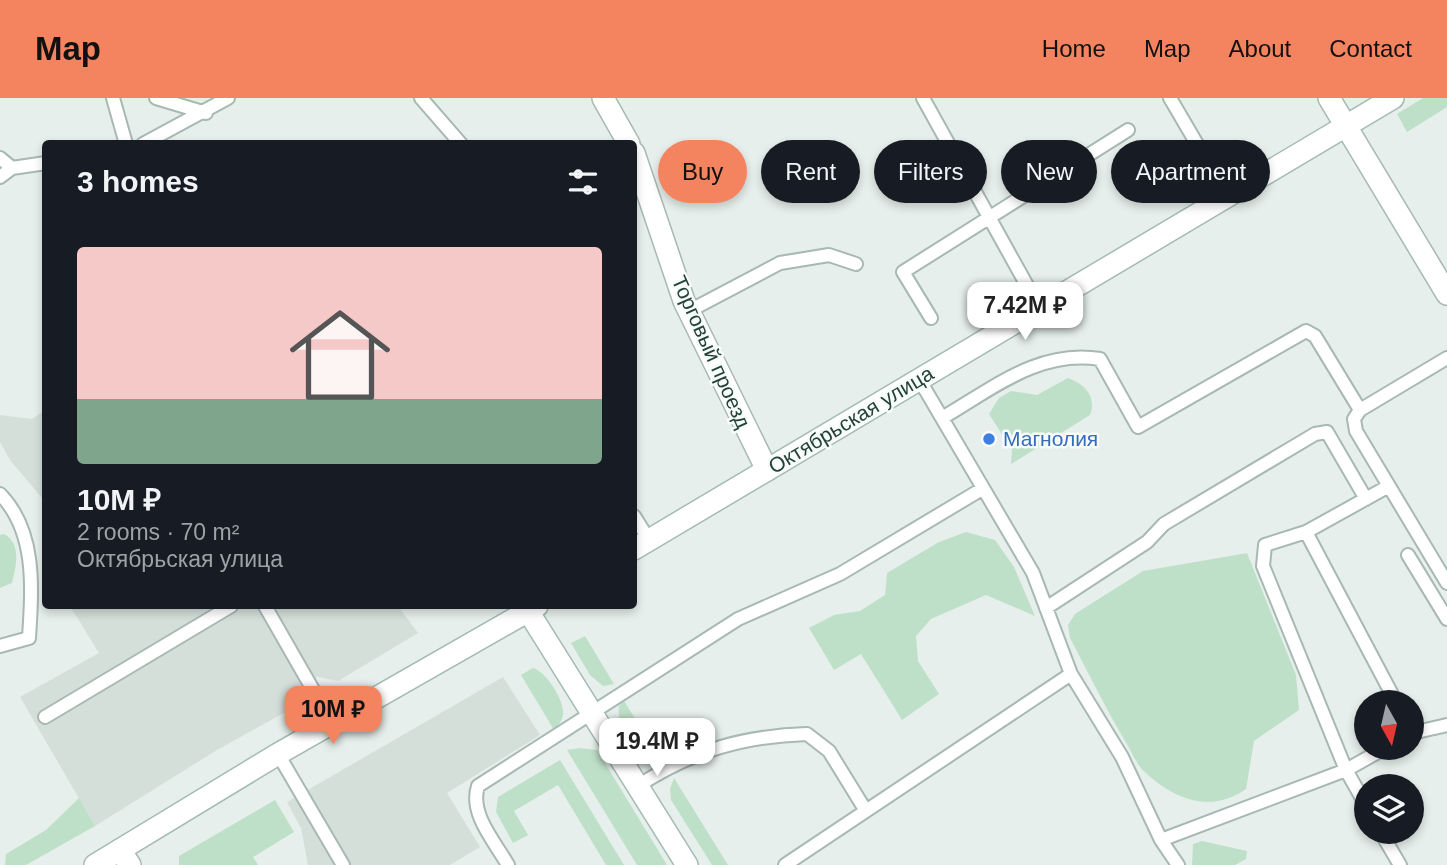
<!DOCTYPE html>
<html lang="en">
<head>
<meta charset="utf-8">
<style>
  body { margin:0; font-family:Arial,sans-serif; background:#20242c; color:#f1f3f6; height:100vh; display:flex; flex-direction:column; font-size:26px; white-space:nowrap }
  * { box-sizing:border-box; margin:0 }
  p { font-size:23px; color:#9ea1a6 }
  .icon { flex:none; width:38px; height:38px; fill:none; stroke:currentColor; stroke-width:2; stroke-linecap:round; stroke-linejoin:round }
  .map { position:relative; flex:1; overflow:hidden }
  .sheet { position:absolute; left:42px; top:42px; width:595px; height:469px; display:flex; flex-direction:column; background:#171b24; border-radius:7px; box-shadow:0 4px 10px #0003 }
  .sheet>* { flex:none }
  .guide { position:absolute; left:658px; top:42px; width:665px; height:63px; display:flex; gap:14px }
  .needle { width:46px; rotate:172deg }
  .controls { position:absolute; left:1354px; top:592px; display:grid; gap:14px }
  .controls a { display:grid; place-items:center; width:70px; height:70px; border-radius:50%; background:#171b24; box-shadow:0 4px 10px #0003; font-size:35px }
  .price { position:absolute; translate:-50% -60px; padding:0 16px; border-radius:14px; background:#fff; color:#222; font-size:23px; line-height:46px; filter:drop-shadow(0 2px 4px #0008) }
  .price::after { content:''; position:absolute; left:50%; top:42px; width:21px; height:16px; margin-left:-10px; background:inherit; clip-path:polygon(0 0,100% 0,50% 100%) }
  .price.selected { background:#f4845f; color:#111 }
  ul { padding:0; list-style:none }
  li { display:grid; align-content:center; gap:14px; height:371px; padding:0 35px }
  li span { display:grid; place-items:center; height:217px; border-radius:7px; color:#555 }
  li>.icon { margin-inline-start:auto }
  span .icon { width:126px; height:126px; fill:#fffc; stroke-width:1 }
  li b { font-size:30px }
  h2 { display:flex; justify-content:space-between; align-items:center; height:84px; padding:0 35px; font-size:30px }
  .pill { padding:0 24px; border-radius:32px; background:#171b24; box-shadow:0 4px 10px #0003; font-size:24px; line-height:63px }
  .pill.selected { background:#f4845f; color:#111 }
  header { display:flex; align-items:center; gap:42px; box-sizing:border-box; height:98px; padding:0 35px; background:#f4845f; color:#111 }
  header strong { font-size:33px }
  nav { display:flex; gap:38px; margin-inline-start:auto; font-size:24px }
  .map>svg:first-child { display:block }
</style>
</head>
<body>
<header>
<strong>Map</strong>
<nav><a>Home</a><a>Map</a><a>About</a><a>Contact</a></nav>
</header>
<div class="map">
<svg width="1447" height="767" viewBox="0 0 1447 767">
  <rect width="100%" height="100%" fill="#e6efeb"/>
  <path fill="#d4dfda" d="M45,312v155l-3,-67 -32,-38 -10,-18v-27l32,4z
    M70,508h328l20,27 -80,48 -20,-4 -10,3 -10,8v17l-81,45 -122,76 -75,-129 79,-44z
    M503,579l37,58 -93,58 33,54 -30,18h-142l-7,-37 -14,-26z"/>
  <path fill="#bfe0c8" d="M1423,0h24v9l-40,25 -10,-18z
    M1068,280c17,6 29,19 22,37l-79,49 1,-14 -23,-36 10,-16 12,-7 26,4z
    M966,434l29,8 19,27 21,49 -49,-21 -55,24 -15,17 2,25 21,33 -37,26 -41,-66 -27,16 -25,-42 25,-13 26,-4 25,-16 2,-22 52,-31z
    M4,436c18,10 12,32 8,49l-12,5v-53z
    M1247,455l49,122 3,35 -45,31 -8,48c-34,24 -70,12 -100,-16 -8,-6 -13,-18 -18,-27 -21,-35 -39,-72 -58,-108l-2,-13 7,-11 68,-43z
    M585,538l29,48 -11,2 -13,-11 -19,-32z
    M533,570c13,3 32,33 30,47 -1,6 -5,10 -9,15l-33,-55z
    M624,603l34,54c-22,3 -42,-28 -39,-49z
    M580,650l17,2 70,115h-30l-70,-115z
    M560,662l64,105h-18l-48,-80 -44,26 14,24 -15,8 -17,-31 2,-15z
    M674,680l54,87h-16l-41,-65 -1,-11z
    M79,700l16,28 -69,39h-21l1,-11 40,-24z
    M275,702l19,32 -41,25 5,8h-79v-9z
    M1202,743l45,10 -1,8 -11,6h-43l1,-21z"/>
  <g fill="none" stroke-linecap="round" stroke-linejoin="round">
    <g stroke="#a8b8b2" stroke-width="16">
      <path id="service" d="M113,0l13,46
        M156,0l50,15
        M421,0l40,46
        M923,0l117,211
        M1170,0l58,99
        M143,46l85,-46
        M0,60l12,10
        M0,79l12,-9 34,-5
        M689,213l91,-48 49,-8 27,9
        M931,220l-28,-46 225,-142
        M1447,260l-87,52 -6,9 2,12 91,152
        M919,281l114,194 38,101 51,83 39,83 17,25
        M942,320c50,-29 97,-69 158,-59l38,68 168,-96 9,5 45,74
        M0,396c37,38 32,95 29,144l-29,8
        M634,418l15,24
        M1306,434l90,170
        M1408,457l39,64
        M265,508l67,117
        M1046,510l101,-66 17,-18 151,-90 12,-2 39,67
        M45,619l186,-111
        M1412,635l35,-8
        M278,656l65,111
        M638,688c53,-35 106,-50 169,-52l22,17 37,60
        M1367,709l-21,-37 -83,-204 2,-21 41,-13 83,-46
        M1380,733l20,34
        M1161,742l185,-70 41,-23
        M508,767c-13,-23 -39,-51 -30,-79l260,-167 102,-45 142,-85
        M785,767l286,-191"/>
    </g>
    <g stroke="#a8b8b2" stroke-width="24">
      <path id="minor" d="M603,0l26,46
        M634,55l50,148 83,169"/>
    </g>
    <g stroke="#a8b8b2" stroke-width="24">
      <path id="tertiary" d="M1329,0l118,196
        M120,752l10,15"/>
    </g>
    <g stroke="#a4bbb3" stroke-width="24">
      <path id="secondary" d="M634,451l759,-451
        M528,513l159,254
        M95,767l183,-111 259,-148"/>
    </g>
    <use href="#service" stroke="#fff" stroke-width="12"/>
    <use href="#minor" stroke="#fff" stroke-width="21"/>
    <use href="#tertiary" stroke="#fff" stroke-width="21"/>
    <use href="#secondary" stroke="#fff" stroke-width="21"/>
  </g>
  <circle fill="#3f7fe0" stroke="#f7fbf9" stroke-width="2.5" cx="989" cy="341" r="7"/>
  <g text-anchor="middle" stroke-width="5" stroke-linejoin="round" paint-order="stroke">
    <g font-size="21" fill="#24423a" stroke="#f7fbf9">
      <text transform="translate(711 254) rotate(66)" y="7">Торговый проезд</text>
      <text transform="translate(851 322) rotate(-31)" y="7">Октябрьская улица</text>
    </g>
    <g font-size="21" fill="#366cbe" stroke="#f7fbf9" text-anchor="start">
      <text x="1003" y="348">Магнолия</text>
    </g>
  </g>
</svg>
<div class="controls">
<a><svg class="needle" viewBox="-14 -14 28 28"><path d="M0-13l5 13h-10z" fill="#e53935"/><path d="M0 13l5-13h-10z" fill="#9ea1a6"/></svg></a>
<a><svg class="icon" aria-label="layers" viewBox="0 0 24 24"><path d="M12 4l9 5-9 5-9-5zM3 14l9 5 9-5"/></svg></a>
</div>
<b class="price" style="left:1025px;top:244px">7.42M ₽</b>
<b class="price selected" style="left:333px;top:648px">10M ₽</b>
<b class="price" style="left:657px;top:680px">19.4M ₽</b>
<div class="guide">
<a class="pill selected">Buy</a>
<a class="pill">Rent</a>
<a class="pill">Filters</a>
<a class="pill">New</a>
<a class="pill">Apartment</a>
</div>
<section class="sheet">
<h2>3 homes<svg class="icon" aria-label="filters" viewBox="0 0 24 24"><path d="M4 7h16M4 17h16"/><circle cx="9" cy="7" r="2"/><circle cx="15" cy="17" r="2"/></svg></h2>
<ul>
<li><span style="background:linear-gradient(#f6c9c9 70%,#7fa58c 0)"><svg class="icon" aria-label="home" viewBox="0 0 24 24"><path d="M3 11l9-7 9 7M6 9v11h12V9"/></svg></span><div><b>10M ₽</b><p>2 rooms · 70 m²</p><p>Октябрьская улица</p></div></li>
</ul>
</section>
</div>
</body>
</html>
